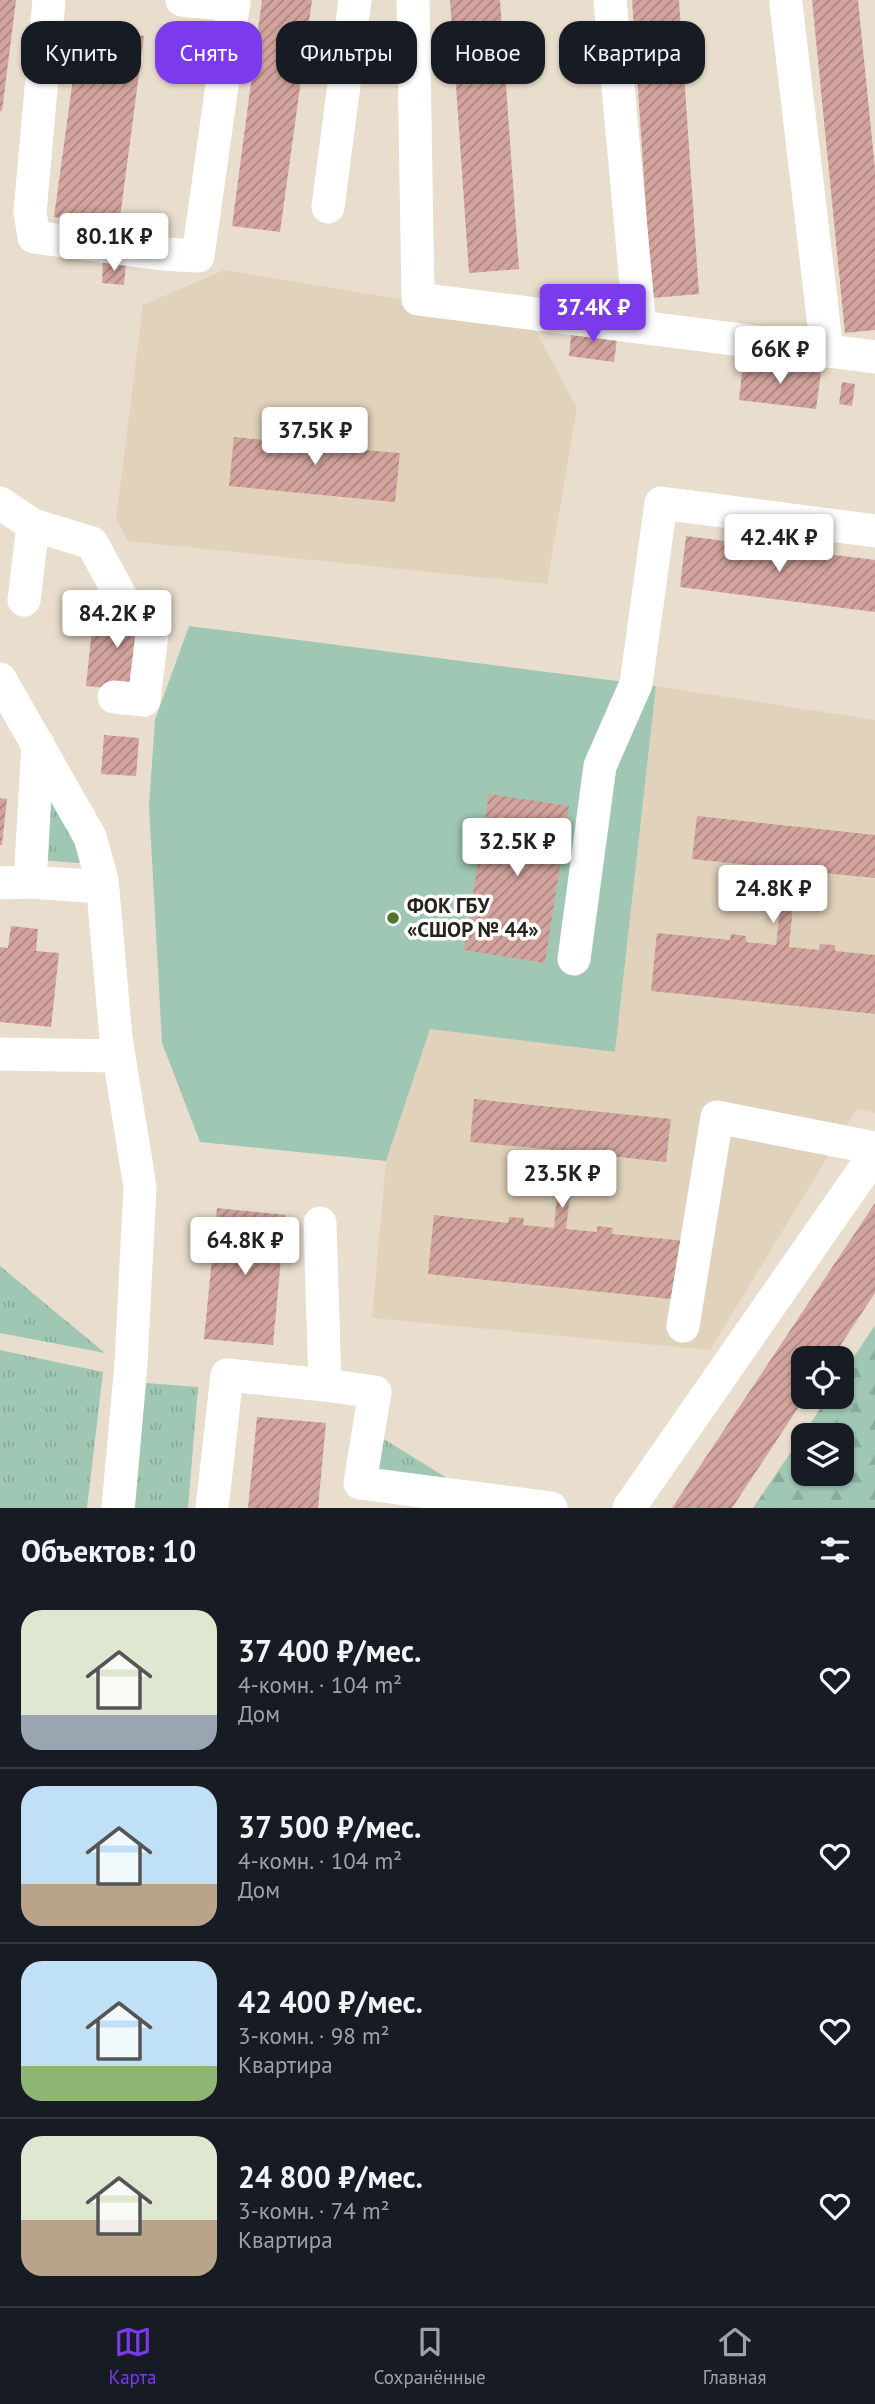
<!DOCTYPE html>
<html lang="ru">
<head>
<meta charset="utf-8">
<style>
  body { margin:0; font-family:"PT Sans",sans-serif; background:#20242c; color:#f1f3f6; height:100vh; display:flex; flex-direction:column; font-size:26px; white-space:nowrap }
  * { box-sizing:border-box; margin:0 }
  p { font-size:23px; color:#9ea1a6 }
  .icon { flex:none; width:38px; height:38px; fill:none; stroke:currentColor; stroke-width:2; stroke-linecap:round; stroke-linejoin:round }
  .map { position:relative; height:1508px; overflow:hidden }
  .side { display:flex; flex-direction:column; background:#171b24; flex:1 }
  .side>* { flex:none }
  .banner { position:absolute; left:21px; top:21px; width:833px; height:63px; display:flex; gap:14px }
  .fabs { position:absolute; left:791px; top:1346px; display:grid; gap:14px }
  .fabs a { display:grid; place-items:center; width:63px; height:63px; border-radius:14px; background:#171b24; box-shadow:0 2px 5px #0004; font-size:35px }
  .price { position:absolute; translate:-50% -60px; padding:0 16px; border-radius:7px; background:#fff; color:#222; font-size:23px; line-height:46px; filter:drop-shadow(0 2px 4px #0008) }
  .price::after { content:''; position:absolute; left:50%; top:42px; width:21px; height:16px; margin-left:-10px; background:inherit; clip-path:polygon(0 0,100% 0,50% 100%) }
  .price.on { background:#7c3aed; color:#fff }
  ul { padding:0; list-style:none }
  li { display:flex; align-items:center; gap:21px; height:175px; padding:0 21px }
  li+li { border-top:2px solid #363941 }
  li span { display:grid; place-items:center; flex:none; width:196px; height:140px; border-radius:21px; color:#555 }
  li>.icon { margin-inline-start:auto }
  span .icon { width:84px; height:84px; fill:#fffc; stroke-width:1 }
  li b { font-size:30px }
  h2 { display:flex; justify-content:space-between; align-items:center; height:84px; padding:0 21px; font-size:30px }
  .chip { padding:0 24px; border-radius:21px; background:#171b24; box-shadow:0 2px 5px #0004; font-size:24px; line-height:63px }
  .chip.on { background:#7c3aed; color:#fff }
  .menu { display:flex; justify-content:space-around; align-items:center; height:98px; border-top:2px solid #363941; background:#171b24; font-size:19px; color:#9ea1a6 }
  .menu a { display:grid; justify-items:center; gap:4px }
  .menu .on { color:#7c3aed }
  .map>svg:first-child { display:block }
</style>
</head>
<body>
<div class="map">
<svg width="875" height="1508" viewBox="0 0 875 1508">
  <defs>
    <pattern id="grass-tufts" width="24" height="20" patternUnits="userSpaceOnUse" patternTransform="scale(1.75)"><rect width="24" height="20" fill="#a0c7b4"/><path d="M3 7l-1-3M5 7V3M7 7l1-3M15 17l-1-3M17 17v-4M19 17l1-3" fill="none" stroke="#8aab9a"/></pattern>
    <pattern id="forest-firs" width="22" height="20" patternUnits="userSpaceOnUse" patternTransform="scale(1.75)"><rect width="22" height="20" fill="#a0c7b4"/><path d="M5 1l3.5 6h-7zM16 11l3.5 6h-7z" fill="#8aab9a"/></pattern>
    <pattern id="building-hatch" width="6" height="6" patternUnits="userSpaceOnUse" patternTransform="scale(1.75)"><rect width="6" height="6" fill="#d3a49d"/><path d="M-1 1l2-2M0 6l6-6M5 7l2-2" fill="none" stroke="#ab857f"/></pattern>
  </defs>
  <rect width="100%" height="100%" fill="#e9decd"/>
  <path fill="#e1d2bb" d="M224,270l306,50 47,88 -30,176 -419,-43 -12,-22 27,-214z
    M656,686l219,34v393l-18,-4 -147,241 -338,-32 14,-157 44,-132 185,23z"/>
  <path fill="url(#grass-tufts)" d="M42,761l42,96 -5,6 -41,-3z
    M0,1266l105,87 -105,-20z
    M0,1350l103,22 -16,136h-87z
    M146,1383l52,4 -10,121h-53z
    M374,1433l81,50 -87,-12z"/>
  <path fill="url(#forest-firs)" fill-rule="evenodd" d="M875,1325v183h-122l75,-111 14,-1v-21zM803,1435h39v39h-39z"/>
  <path fill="#a0c7b4" d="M189,626l467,60 -41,366 -185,-23 -44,132 -186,-19 -38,-99 -13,-237 6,-86z"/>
  <path fill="url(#building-hatch)" d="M0,0h16l-14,111h-2z
    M262,0h50l-32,232 -48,-6z
    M450,0h50l19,269 -50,4z
    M632,0h47l20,294 -47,4z
    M812,0h46l17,169v161l-30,3z
    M80,28l64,8 -25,189 -65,-8z
    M103,262l23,2 -2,21 -22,-2z
    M572,327l46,5 -4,30 -45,-6z
    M743,363l78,9 -5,37 -77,-9z
    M842,382l13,2 -3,22 -13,-2z
    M285,432l66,6 -1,11 50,4 -5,49 -166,-16 5,-49 50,5z
    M686,536l189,24v52l-195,-25z
    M94,609l54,6 -8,76 -54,-5z
    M104,735l35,3 -3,38 -35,-2z
    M489,794l80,12 -24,157 -81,-13z
    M0,798l7,1 -5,46h-2z
    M697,816l178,19v43l-72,-7 -2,15 -6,-1 -6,62 30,3 1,-6 15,1v6l40,4v59l-224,-23 6,-58 73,7 1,-6 15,2v6l30,3 7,-61 -6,-1 1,-15 -86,-9z
    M11,926l27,3 -2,22 23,2 -8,74 -51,-5v-75l8,1z
    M474,1099l197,20 -5,43 -86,-9 -1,16 -6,-1 -7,61 31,3v-6l16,2 -1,6 74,7 -6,59 -252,-26 6,-59 74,8 1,-6 15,1 -1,7 31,3 6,-61 -6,-1 2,-16 -86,-8z
    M875,1203v90l-43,65h-29v38h3l-74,112h-60z
    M217,1208l68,7 -12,130 -69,-6z
    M257,1417l69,6 -8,85h-70z"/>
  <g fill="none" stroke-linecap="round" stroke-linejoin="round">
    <path stroke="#fff" stroke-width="33" d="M49,0l-19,212 4,25 128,17 36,2 36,-256
      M182,0l52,5
      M413,0l5,299 457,58
      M610,0l30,327
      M786,4l41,347
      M328,207l27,-207
      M0,503l33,22 -9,75
      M33,525l59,18 34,63 29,4 -11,90 -30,-3
      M0,679l90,158 12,43 14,158 24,149 -9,177 -13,144
      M38,744l-8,138 72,5
      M0,883l30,-1
      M574,959l26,-193 36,-82 25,-181 214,28
      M0,1054l118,2
      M683,1326l34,-209 158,31
      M325,1385l50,7 -15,91 191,25
      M212,1508l15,-133 98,10 -5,-162
      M629,1508l246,-354"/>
  </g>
  <circle fill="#52742c" stroke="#fff" stroke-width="2.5" cx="393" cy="918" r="7"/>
  <g text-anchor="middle" stroke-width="7" stroke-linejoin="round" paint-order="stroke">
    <g font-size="21" font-weight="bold" fill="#26221c" stroke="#fff" text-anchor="start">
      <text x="407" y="913">ФОК ГБУ<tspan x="407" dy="24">«СШОР № 44»</tspan></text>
    </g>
  </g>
</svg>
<div class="fabs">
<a><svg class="icon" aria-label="locate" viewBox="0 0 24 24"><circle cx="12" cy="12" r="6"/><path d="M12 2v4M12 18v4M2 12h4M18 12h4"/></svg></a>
<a><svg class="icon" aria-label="layers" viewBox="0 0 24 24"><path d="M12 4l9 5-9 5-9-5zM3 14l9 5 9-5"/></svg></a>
</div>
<b class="price" style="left:114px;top:273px">80.1K ₽</b>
<b class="price on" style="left:593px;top:344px">37.4K ₽</b>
<b class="price" style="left:780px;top:386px">66K ₽</b>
<b class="price" style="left:315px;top:467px">37.5K ₽</b>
<b class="price" style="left:779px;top:574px">42.4K ₽</b>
<b class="price" style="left:117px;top:650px">84.2K ₽</b>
<b class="price" style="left:517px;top:878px">32.5K ₽</b>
<b class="price" style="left:773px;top:925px">24.8K ₽</b>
<b class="price" style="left:562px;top:1210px">23.5K ₽</b>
<b class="price" style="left:245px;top:1277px">64.8K ₽</b>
<div class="banner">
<a class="chip">Купить</a>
<a class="chip on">Снять</a>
<a class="chip">Фильтры</a>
<a class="chip">Новое</a>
<a class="chip">Квартира</a>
</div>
</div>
<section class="side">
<h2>Объектов: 10<svg class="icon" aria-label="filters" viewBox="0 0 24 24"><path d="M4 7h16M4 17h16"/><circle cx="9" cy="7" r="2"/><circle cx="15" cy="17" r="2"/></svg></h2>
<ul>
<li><span style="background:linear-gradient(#dfe7d0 75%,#9aa5b1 0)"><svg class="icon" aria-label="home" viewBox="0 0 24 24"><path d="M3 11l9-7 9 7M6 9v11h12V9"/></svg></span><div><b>37 400 ₽/мес.</b><p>4-комн. · 104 m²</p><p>Дом</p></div><svg class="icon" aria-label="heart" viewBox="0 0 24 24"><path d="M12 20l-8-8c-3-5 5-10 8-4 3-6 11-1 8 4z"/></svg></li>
<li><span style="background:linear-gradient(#bfe0f5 70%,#b9a48a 0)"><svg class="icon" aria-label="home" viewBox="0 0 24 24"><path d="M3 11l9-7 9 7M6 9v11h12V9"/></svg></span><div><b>37 500 ₽/мес.</b><p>4-комн. · 104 m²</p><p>Дом</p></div><svg class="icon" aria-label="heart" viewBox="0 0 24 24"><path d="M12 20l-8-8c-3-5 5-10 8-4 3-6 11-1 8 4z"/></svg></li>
<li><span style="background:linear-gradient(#bfe0f5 75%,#8fb573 0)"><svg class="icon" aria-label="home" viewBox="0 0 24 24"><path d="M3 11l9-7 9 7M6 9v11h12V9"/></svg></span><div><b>42 400 ₽/мес.</b><p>3-комн. · 98 m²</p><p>Квартира</p></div><svg class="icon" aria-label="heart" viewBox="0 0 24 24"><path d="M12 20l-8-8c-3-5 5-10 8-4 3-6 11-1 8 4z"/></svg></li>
<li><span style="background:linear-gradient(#dfe7d0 60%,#b9a48a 0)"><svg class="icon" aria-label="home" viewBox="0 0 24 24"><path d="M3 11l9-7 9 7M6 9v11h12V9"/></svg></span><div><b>24 800 ₽/мес.</b><p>3-комн. · 74 m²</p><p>Квартира</p></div><svg class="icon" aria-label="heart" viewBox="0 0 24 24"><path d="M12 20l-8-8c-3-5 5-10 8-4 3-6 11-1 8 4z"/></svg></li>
</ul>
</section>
<nav class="menu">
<a class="on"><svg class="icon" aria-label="map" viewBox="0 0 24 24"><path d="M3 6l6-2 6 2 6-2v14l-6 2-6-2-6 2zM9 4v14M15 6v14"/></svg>Карта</a>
<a><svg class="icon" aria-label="saved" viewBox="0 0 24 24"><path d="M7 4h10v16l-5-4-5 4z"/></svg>Сохранённые</a>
<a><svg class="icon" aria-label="home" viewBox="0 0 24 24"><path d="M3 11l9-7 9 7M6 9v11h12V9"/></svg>Главная</a>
</nav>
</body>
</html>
